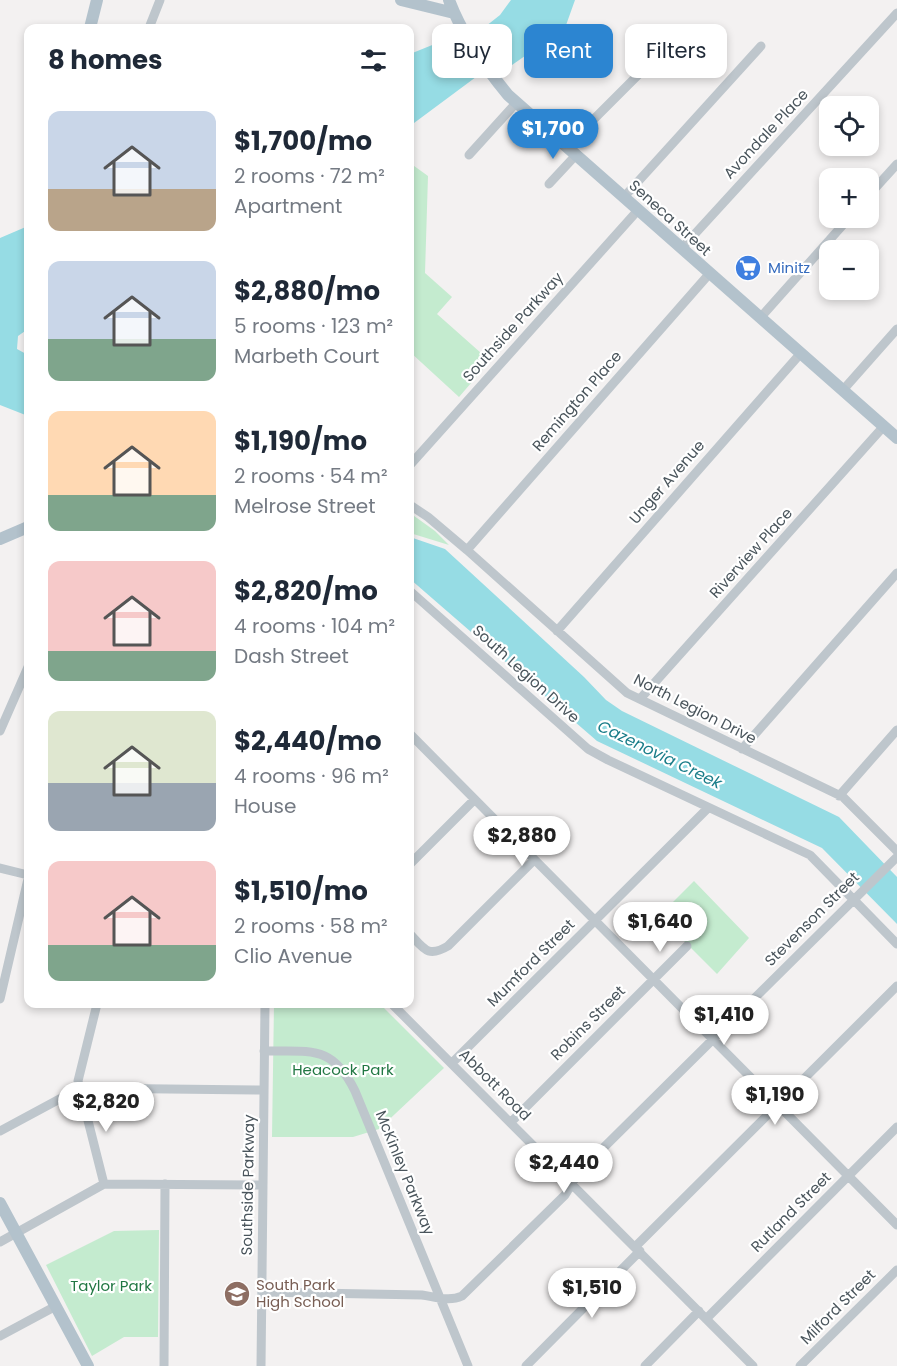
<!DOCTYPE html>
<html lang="en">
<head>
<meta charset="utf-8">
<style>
  body { margin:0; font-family:Poppins,sans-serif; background:#f6f6f7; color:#1f2937; height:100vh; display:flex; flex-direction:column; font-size:22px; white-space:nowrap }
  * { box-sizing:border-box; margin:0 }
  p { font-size:20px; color:#747a83 }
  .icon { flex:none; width:33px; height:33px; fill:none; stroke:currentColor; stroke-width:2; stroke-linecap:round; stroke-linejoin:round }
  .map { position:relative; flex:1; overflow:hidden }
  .side { position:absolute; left:24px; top:24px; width:390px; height:984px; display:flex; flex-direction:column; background:#fff; border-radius:12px; box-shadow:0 3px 9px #0003 }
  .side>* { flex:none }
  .hud { position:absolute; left:432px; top:24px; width:375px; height:54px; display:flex; gap:12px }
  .controls { position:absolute; left:819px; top:96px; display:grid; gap:12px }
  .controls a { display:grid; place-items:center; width:60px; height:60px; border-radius:12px; background:#fff; box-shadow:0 3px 9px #0003; font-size:30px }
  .price { position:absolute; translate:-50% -51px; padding:0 14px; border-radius:21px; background:#fff; color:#222; font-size:20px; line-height:39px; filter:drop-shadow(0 2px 3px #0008) }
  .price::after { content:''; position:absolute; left:50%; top:36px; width:18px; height:14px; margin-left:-9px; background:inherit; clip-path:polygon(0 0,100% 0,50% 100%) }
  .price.current { background:#2c85d1; color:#fff }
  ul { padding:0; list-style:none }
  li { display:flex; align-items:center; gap:18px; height:150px; padding:0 24px }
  li span { display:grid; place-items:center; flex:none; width:168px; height:120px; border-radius:12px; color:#555 }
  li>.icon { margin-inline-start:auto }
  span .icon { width:72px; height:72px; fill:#fffc; stroke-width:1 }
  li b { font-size:26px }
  h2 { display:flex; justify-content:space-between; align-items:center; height:72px; padding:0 24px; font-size:26px }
  .pill { padding:0 21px; border-radius:12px; background:#fff; box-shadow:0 3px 9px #0003; font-size:21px; line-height:54px }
  .pill.current { background:#2c85d1; color:#fff }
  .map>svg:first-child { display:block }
</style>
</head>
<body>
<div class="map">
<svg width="897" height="1366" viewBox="0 0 897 1366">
  <rect width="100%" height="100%" fill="#f3f1f1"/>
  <path fill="#c4ebcf" d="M410,163l18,13 -3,97 27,24 -15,17 53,47 -31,36 -49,-45z
    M410,513l25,18 14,14 -39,-12z
    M694,881l55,57 -32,36 -58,-58z
    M274,1004h106l64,64 -65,61 -26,8h-81z
    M159,1230l-1,107h-34l-32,19 -46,-91 68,-34z"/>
  <path fill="#96dce4" d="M511,0h64l-10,28 -53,37 -36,12 -66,49v-72l42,-17 29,-7 19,-15z
    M28,226v103l-10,7 -1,13 11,6v61l-28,-11v-167z
    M410,537l35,12 139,128 22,23 16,11 217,106 58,60v47l-75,-76 -225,-107 -187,-162z"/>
  <path fill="#f3f1f1" d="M474,29l10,16 19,25 -19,7 -20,-27 -9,-17z"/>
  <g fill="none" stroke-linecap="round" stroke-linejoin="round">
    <path stroke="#bec6cc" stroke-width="9" d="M149,28l11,-28
      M567,146l76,-76 25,-36
      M469,155l48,-53
      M549,184l27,-29
      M868,196l29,-32
      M624,197l137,-151
      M682,248l215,-235
      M761,317l88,-99
      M843,390l54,-61
      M410,465l229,-256
      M410,505l18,12 39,33 160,143 216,104 54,54
      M467,550l243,-277
      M410,591l178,158 20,11 202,95 87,89
      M557,631l244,-278
      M640,699l244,-273
      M0,731l28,-64
      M410,734l487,491
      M742,749l155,-176
      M839,796l58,-66
      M410,864l64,-64
      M0,868l28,7
      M410,934c14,15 18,24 38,12l86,-86
      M0,999l28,-120
      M97,1004l-19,77 26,103
      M392,1004l361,362
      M264,1051c47,1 68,-7 91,40l113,275
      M452,1063l256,-255
      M511,1122l176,-176
      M0,1131l80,-43 184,2
      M0,1242l104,-58 159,1
      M635,1247l262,-261
      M262,1292l160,3c14,2 27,7 40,1l103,-101 14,-23 318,-315
      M706,1319l191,-192
      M0,1336l56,-30
      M164,1366l1,-182
      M261,1366l4,-362
      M526,1366l114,-115
      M645,1366l54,-55
      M800,1366l97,-96"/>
    <path stroke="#b3c2cc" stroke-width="12" d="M401,0l53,13
      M449,0c13,35 35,66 59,95l389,343
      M90,28l7,-28
      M0,539l28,-12
      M0,1203l88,163"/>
  </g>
  <defs>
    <g id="supermarket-disc" transform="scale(1.35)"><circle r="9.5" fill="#3f7fe0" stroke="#fff"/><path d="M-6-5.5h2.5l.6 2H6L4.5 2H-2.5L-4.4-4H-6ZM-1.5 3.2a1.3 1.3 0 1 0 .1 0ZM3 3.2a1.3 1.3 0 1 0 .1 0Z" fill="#fff"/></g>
    <g id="school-disc" transform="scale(1.35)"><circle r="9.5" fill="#8d6e63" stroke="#fff"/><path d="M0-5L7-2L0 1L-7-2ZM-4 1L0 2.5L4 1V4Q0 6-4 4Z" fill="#fff"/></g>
  </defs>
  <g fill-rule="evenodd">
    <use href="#supermarket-disc" x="748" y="268"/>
    <use href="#school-disc" x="237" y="1294"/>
  </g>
  <g text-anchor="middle" stroke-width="4.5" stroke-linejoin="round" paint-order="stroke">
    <g font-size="15" fill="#4a555c" stroke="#fff">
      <text transform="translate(766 134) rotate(-47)" y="5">Avondale Place</text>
      <text transform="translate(670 218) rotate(42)" y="5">Seneca Street</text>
      <text transform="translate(513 327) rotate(-48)" y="5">Southside Parkway</text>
      <text transform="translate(577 401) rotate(-49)" y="5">Remington Place</text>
      <text transform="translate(667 482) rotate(-49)" y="5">Unger Avenue</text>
      <text transform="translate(751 553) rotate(-48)" y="5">Riverview Place</text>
      <text transform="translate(526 674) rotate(42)" y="5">South Legion Drive</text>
      <text transform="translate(695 709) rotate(27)" y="5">North Legion Drive</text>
      <text transform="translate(812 919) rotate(-45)" y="5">Stevenson Street</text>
      <text transform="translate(531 963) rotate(-45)" y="5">Mumford Street</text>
      <text transform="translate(588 1023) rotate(-45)" y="5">Robins Street</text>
      <text transform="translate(495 1085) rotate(45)" y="5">Abbott Road</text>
      <text transform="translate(405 1173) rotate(68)" y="5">McKinley Parkway</text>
      <text transform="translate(248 1185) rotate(-89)" y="5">Southside Parkway</text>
      <text transform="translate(791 1212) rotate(-45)" y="5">Rutland Street</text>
      <text transform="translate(838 1307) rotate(-45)" y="5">Milford Street</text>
    </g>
    <g font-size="15" fill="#366cbe" stroke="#fff" text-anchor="start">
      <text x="768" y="273">Minitz</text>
    </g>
    <g font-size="15" fill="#217743" stroke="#fff">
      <text x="343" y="1075">Heacock Park</text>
      <text x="111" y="1291">Taylor Park</text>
    </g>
    <g font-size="15" fill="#785e54" stroke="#fff" text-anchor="start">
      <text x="256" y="1290">South Park<tspan x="256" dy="17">High School</tspan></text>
    </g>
    <g font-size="16" font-style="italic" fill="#1a7d89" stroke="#fff">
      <text transform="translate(660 754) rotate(26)" y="6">Cazenovia Creek</text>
    </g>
  </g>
</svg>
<div class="controls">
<a><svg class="icon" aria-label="locate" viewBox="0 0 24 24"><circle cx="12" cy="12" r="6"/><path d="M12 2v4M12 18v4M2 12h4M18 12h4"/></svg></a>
<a>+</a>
<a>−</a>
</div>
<b class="price current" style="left:553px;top:160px">$1,700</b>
<b class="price" style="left:522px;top:867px">$2,880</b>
<b class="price" style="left:660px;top:953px">$1,640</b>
<b class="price" style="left:724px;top:1046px">$1,410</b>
<b class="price" style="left:775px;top:1126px">$1,190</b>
<b class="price" style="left:106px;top:1133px">$2,820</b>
<b class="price" style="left:564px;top:1194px">$2,440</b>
<b class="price" style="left:592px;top:1319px">$1,510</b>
<div class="hud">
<a class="pill">Buy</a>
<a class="pill current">Rent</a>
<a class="pill">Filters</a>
</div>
<section class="side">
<h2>8 homes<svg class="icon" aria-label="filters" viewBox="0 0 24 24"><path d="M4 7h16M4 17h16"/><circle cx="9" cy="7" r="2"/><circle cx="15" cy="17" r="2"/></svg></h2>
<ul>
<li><span style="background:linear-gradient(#c9d6e8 65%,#b9a48a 0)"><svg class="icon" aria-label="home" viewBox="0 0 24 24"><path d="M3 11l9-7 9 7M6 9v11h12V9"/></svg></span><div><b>$1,700/mo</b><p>2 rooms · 72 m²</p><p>Apartment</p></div></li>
<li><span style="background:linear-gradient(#c9d6e8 65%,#7fa58c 0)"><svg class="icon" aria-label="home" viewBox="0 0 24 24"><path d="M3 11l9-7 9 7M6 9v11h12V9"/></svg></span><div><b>$2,880/mo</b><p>5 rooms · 123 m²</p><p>Marbeth Court</p></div></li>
<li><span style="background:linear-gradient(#ffd9b3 70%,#7fa58c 0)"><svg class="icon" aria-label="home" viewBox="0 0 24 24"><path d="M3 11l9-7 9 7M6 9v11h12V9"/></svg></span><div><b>$1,190/mo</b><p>2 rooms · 54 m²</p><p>Melrose Street</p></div></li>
<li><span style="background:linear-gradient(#f6c9c9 75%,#7fa58c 0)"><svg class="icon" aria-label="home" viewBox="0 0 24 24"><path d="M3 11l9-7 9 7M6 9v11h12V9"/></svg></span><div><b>$2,820/mo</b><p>4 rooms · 104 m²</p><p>Dash Street</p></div></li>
<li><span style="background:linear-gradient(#dfe7d0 60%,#9aa5b1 0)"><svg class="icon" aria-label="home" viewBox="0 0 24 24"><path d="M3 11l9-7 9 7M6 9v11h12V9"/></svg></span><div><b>$2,440/mo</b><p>4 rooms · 96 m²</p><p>House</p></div></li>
<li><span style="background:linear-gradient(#f6c9c9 70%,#7fa58c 0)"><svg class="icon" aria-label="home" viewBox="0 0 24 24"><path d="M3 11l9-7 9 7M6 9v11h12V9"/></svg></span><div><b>$1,510/mo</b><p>2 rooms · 58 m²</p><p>Clio Avenue</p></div></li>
</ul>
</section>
</div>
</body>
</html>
